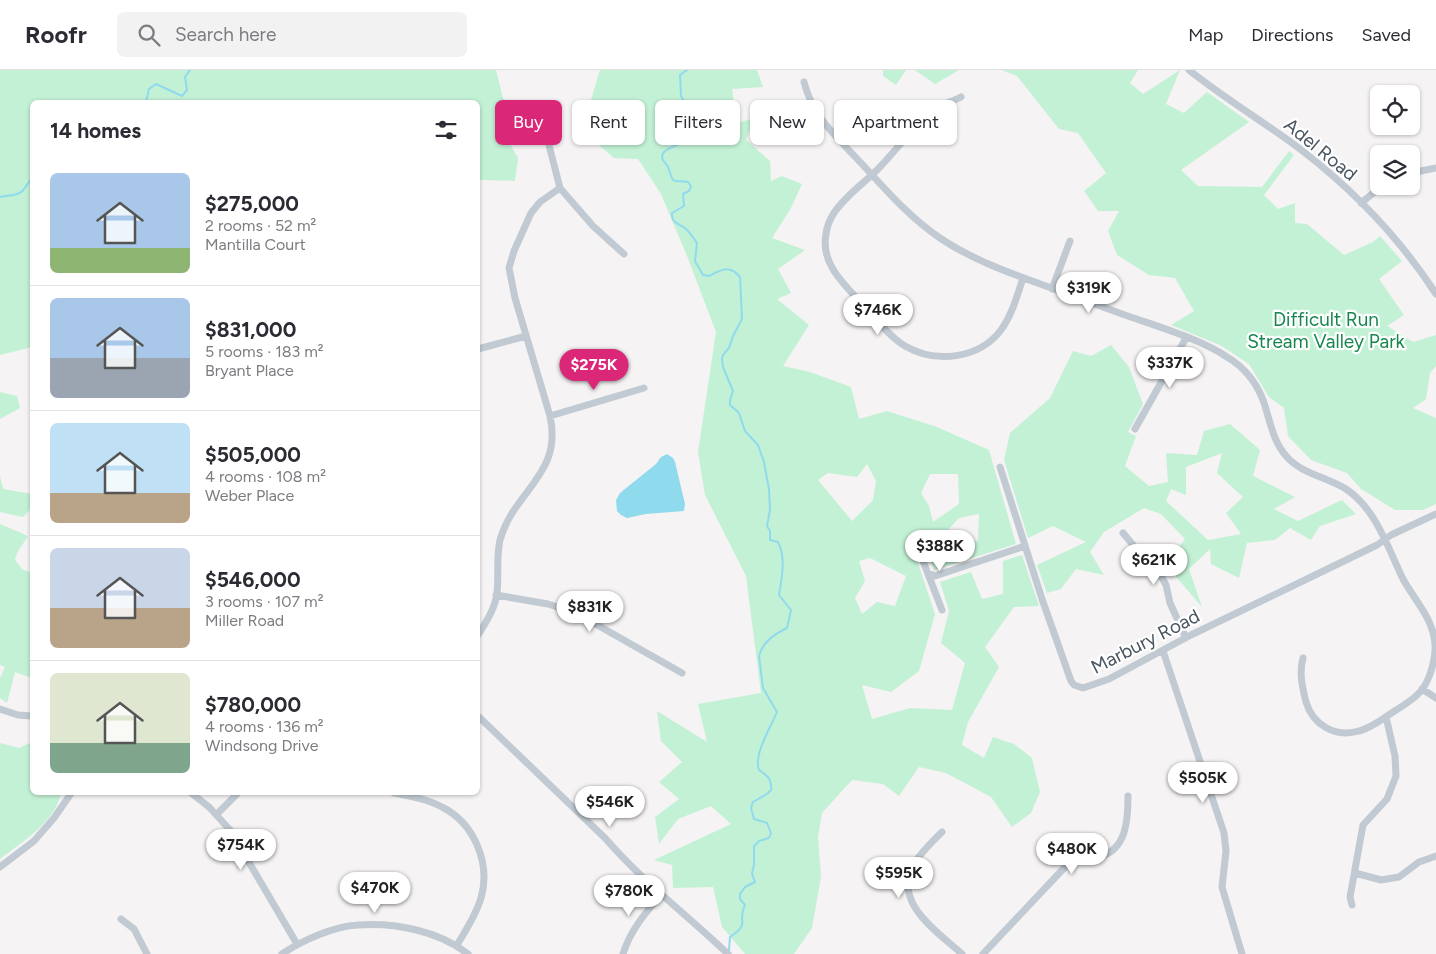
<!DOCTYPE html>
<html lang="en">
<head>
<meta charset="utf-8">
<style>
  body { margin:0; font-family:Figtree,sans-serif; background:#f2f2f3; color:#2b2b33; height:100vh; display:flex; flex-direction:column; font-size:19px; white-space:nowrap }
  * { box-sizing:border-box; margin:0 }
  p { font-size:16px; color:#7c7c81 }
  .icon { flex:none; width:28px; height:28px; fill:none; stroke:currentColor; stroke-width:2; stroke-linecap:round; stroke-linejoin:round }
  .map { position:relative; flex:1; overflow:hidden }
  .sheet { position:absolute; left:30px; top:30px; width:450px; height:695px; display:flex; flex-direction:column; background:#fff; border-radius:8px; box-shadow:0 1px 4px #0004 }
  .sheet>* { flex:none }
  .top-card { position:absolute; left:495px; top:30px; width:475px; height:45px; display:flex; gap:10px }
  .buttons { position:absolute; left:1370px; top:15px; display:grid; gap:10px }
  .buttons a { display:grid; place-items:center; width:50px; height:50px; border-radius:8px; background:#fff; box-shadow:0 1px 4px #0004; font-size:25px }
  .price { position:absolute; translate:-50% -42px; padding:0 11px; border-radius:18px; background:#fff; color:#222; font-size:16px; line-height:32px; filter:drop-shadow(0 1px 2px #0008) }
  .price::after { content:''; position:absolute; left:50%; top:30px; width:15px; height:11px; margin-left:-8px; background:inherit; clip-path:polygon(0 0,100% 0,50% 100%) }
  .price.selected { background:#db2777; color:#fff }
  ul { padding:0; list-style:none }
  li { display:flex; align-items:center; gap:15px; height:125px; padding:0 20px }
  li+li { border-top:1px solid #e1e1e2 }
  li span { display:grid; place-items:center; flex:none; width:140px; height:100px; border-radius:8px; color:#555 }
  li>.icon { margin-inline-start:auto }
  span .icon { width:60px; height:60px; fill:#fffc; stroke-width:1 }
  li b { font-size:21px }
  h2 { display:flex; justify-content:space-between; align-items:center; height:60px; padding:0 20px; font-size:21px }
  .tag { padding:0 18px; border-radius:8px; background:#fff; box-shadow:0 1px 4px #0004; font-size:18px; line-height:45px }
  .tag.selected { background:#db2777; color:#fff }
  header { display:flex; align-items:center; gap:30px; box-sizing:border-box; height:70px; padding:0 25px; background:#fff; border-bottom:1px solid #e1e1e2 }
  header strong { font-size:24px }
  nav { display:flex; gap:28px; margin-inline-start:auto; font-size:18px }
  .search { width:350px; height:45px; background:#f2f2f3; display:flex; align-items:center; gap:12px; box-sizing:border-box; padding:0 18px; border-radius:8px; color:#7c7c81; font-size:19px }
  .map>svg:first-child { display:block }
</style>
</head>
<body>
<header>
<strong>Roofr</strong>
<div class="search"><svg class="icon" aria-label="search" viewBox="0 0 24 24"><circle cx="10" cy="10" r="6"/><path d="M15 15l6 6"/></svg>Search here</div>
<nav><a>Map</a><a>Directions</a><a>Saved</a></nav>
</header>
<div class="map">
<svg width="1436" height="884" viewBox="0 0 1436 884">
  <rect width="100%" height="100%" fill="#f5f3f3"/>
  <path fill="#c3f1d5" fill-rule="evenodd" d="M0,0h496l12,48 -2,19 12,21 -3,23 -36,-1 -1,-3v-75h-446v245l-32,8z
    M600,0h157l6,17 -31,2 5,34 17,-5 -8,22 24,21 1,20 11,-5 20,8 -11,24 -19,30 33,12 -27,19 13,24 -14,6 32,26 -26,41 27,6 41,15 8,32 28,-8 50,16 52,23 27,94 -82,26 -14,-37 -11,3 26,78 -16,57 -28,21 -29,-7 10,34 38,-11 42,2 13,-47 -24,-20 8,-32 -9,-29 31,-10 11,27 21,-5v-33l19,-6 17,51 -25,1 -29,40 14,20 -31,55 -6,23 22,13 9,-21 21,7 18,14 8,34 -9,21 -19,14 -21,-30 -45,-24 -27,-6 -20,29 -16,-12 -31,-4 -30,33 -4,24 3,40 -9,51 -18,26h-49l-23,-27 -9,-40 -40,1 -1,-23 -18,-5 77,-36 -20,-18 -33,13 -19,25 -4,-27 24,-18 -20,-17 23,-20 -21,-21 -4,-30 50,31 -9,-38 63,-11 -15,-117 -41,-81 -7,-43 18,-120 -29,-76 -26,-62 -23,-35 -24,-1 -14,-12 -10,-43zM867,394l9,17 -3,19 -21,21 -34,-41 10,-7 29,4zM930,404h28l1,30 -26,18 -4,-16 -8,-13zM979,444l-1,27 -25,-1 -5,-10 11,-12zM870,488l36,18 -11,30 -18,-4 -15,12 -7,-16 10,-17 -6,-20z
    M883,0h23l-10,15 -13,-9z
    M915,0h44l-24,14z
    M1002,0h136l-8,13 13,11 37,-24 -14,34 18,9 23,-21 42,30 -68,48 17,16 64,1 27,-36 5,4 -30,40 14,14 17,-6v20l12,1 37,31 29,-13 7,-6 22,25 -23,18 25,36 -17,11 26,16 23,-7v31l-6,7 -4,26 -13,9 23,10v86l-13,6h-28l-34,-21 -14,-16 -36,-13 -23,-24 -4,-28 -15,-11 -20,-33 -29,-19 -49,-20 23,-14 -19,-33 -26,-3 -32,-20 -9,-24 11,-20h-21l-14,-20 22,-18 -28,-40 -19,-4 -42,-53z
    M1111,275l18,22 14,37 -15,28 8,4 -11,30 24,20 19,-4 -2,-29 31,2 7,-24 26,-7 30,26 -7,26 42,21 -21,12 24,12 44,-21 14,14 -36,12 -9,14 -21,-12 -15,12 -28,3 -8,35 -28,-14 -1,-15 -21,20 13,38 -36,-42 19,-26 -24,-25 -17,-6 -40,24 -14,20 14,23 -28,-6 -15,20 -14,4 -10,-28 49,-23 -33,-16 -25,12 -24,-78 6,-27 40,-35 23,-47 18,5zM1222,383l-5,20 26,24 -17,16 15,21 -33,6 -42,-39 5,-12 15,6v-28z
    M0,322l17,4 3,12 -20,11z
    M0,406l3,13 29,5v14l-9,9 -23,-5z
    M0,454l28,12 -11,17 -2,7 8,10 9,2v106l-17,-6 -8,31 -7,-5v-20l5,-11 -5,-2z
    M32,672v50l29,1c-6,29 -39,49 -61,66v-116l19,5z"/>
  <path fill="#90daee" d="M667,384l6,4 2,4 10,42 -1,7 -38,3 -19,4 -6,-3 -4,-4 -1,-11 4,-7 36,-29 5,-7z"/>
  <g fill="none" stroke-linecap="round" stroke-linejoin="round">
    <path stroke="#90daee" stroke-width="2" d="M687,0l-7,5 1,21 4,7 -2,38 -1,2c-6,3 -24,7 -19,17 2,3 4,5 5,7 6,17 2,13 20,15l3,4 -2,5 -6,3 1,12 -12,7c-1,12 9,10 15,17 4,4 7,9 10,13l-2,18 8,14 6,1c12,-6 20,-12 31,1l2,42 -9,17 -4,12 -6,7 -1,4 1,8 10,24 -3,9v5l9,8 6,18 13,14 6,17 5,27 1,21 -3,16 3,5v9l8,2c8,15 4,36 1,53l12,15 -4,18c-12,6 -24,13 -28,28l4,32 14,24c-6,15 -24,43 -18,58 9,6 13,9 12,20l-4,4 -14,8 -2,6 3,11 13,4 4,10 -2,5 -10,3 -5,5v18l-2,10 3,8 -10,5 -5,7v5l5,6c-9,18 7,17 -15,32l-1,13
      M146,32l3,-13 7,-5 26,12 5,-6 -2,-13 5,-7
      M0,127c8,-2 20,-1 24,-8 4,-5 4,-7 8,-10"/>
    <path stroke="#c1cad2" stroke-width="7" d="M1189,0c36,29 77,53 115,82 50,39 97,88 132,142
      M804,12c9,36 34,56 58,82 24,26 48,54 78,74 31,21 67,34 103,47 28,10 56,21 85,31 31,11 72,23 99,41 17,10 29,25 36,43 7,19 9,41 24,57 15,17 40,20 59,32 30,20 42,59 57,90 12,22 30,39 32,65 1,14 -5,37 -15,48 -7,8 -17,14 -27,20 -10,7 -22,16 -34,19 -24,7 -46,-6 -53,-29 -4,-16 -7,-29 -3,-44
      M961,27c-9,5 -22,8 -30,15 -20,17 -36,40 -54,58 -14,14 -32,26 -43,43 -4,6 -7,13 -8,21 -6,31 20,52 39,73 12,13 25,30 40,39 31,18 74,13 96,-16 11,-15 16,-34 22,-52
      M542,48l18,70 33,38 31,28
      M1411,103l25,-5
      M1361,133l21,-17
      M1052,219l18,-48
      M478,279l48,-13
      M550,346l94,-28
      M1135,359l51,-91
      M1000,397l42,132 29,82 3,4 9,3 26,-9 82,-44 186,-90 14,-10 45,-21
      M1123,463l21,25 15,14 7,13 4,18 16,35
      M916,473l26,67
      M928,503l7,3 90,-30
      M496,525l52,9 28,9 106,60
      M478,565c8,-13 17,-26 19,-42 2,-18 -1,-36 3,-53 14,-50 63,-65 50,-124l-35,-118 -6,-30 5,-17 17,-38 9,-11 20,-14
      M1163,581l61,182 2,18 -4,36 20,67
      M1422,619l14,9
      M0,639l18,6 14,1
      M478,646l127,122c37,43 82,77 123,116
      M190,722l19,15 21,23 67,114
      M394,723c16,3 33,6 48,14 32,16 49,56 39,91 -5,17 -15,32 -24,47
      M217,744l22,-22
      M942,762c-10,10 -21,20 -28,32 -23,38 24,68 48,90
      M0,797l34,-26 20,-23 18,-26
      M1355,803l26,7 18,-3 20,-15 17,-6
      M1352,835l-2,-8 13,-72 24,-26 9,-23 -1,-20 -9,-39
      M121,849l13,10 13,25
      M282,884c19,-13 52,-28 76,-29 36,-3 81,6 110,29
      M623,884c7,-23 22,-41 38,-59
      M983,884l82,-87c10,-7 22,-7 33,-10 29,-6 30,-38 30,-61"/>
  </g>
  <g text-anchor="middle" stroke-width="4.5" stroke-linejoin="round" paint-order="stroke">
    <g font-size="19" fill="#4a5661" stroke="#fff">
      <text transform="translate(1321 79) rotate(39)" y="7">Adel Road</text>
      <text transform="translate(1145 571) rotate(-27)" y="7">Marbury Road</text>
    </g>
    <g font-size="19" fill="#17864f" stroke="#fff">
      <text x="1326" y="256">Difficult Run<tspan x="1326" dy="22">Stream Valley Park</tspan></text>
    </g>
  </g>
</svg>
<div class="buttons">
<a><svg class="icon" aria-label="locate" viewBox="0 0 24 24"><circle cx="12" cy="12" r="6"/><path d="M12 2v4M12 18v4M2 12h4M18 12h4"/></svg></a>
<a><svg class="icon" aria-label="layers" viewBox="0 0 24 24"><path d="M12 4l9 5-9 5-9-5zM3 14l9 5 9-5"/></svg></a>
</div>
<b class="price" style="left:1089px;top:244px">$319K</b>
<b class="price" style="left:878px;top:266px">$746K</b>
<b class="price" style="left:1170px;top:319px">$337K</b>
<b class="price selected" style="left:594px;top:321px">$275K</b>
<b class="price" style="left:940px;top:502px">$388K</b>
<b class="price" style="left:1154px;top:516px">$621K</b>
<b class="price" style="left:590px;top:563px">$831K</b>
<b class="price" style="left:1203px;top:734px">$505K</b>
<b class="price" style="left:610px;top:758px">$546K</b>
<b class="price" style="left:241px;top:801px">$754K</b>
<b class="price" style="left:1072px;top:805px">$480K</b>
<b class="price" style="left:899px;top:829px">$595K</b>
<b class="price" style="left:375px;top:844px">$470K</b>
<b class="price" style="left:629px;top:847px">$780K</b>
<div class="top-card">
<a class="tag selected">Buy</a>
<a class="tag">Rent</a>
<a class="tag">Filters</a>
<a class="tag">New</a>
<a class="tag">Apartment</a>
</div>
<section class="sheet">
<h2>14 homes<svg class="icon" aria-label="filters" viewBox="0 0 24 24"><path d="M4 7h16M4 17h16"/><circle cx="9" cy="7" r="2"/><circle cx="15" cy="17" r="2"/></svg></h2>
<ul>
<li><span style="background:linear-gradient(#a9c7e8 75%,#8fb573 0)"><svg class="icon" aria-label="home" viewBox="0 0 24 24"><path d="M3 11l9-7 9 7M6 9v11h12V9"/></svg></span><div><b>$275,000</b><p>2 rooms · 52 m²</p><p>Mantilla Court</p></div></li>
<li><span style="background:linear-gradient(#a9c7e8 60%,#9aa5b1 0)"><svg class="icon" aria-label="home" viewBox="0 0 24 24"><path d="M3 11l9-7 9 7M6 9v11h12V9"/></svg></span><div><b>$831,000</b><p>5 rooms · 183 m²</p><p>Bryant Place</p></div></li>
<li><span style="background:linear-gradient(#bfe0f5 70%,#b9a48a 0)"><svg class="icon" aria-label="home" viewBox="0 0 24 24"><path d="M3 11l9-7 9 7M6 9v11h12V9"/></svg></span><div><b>$505,000</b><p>4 rooms · 108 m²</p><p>Weber Place</p></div></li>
<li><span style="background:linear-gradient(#c9d6e8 60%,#b9a48a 0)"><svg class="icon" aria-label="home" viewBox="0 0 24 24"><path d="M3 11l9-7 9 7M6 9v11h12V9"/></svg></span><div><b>$546,000</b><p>3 rooms · 107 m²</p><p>Miller Road</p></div></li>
<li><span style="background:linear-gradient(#dfe7d0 70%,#7fa58c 0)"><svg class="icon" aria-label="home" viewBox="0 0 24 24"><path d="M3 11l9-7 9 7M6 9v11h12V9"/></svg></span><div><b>$780,000</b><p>4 rooms · 136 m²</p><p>Windsong Drive</p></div></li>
</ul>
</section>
</div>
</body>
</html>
